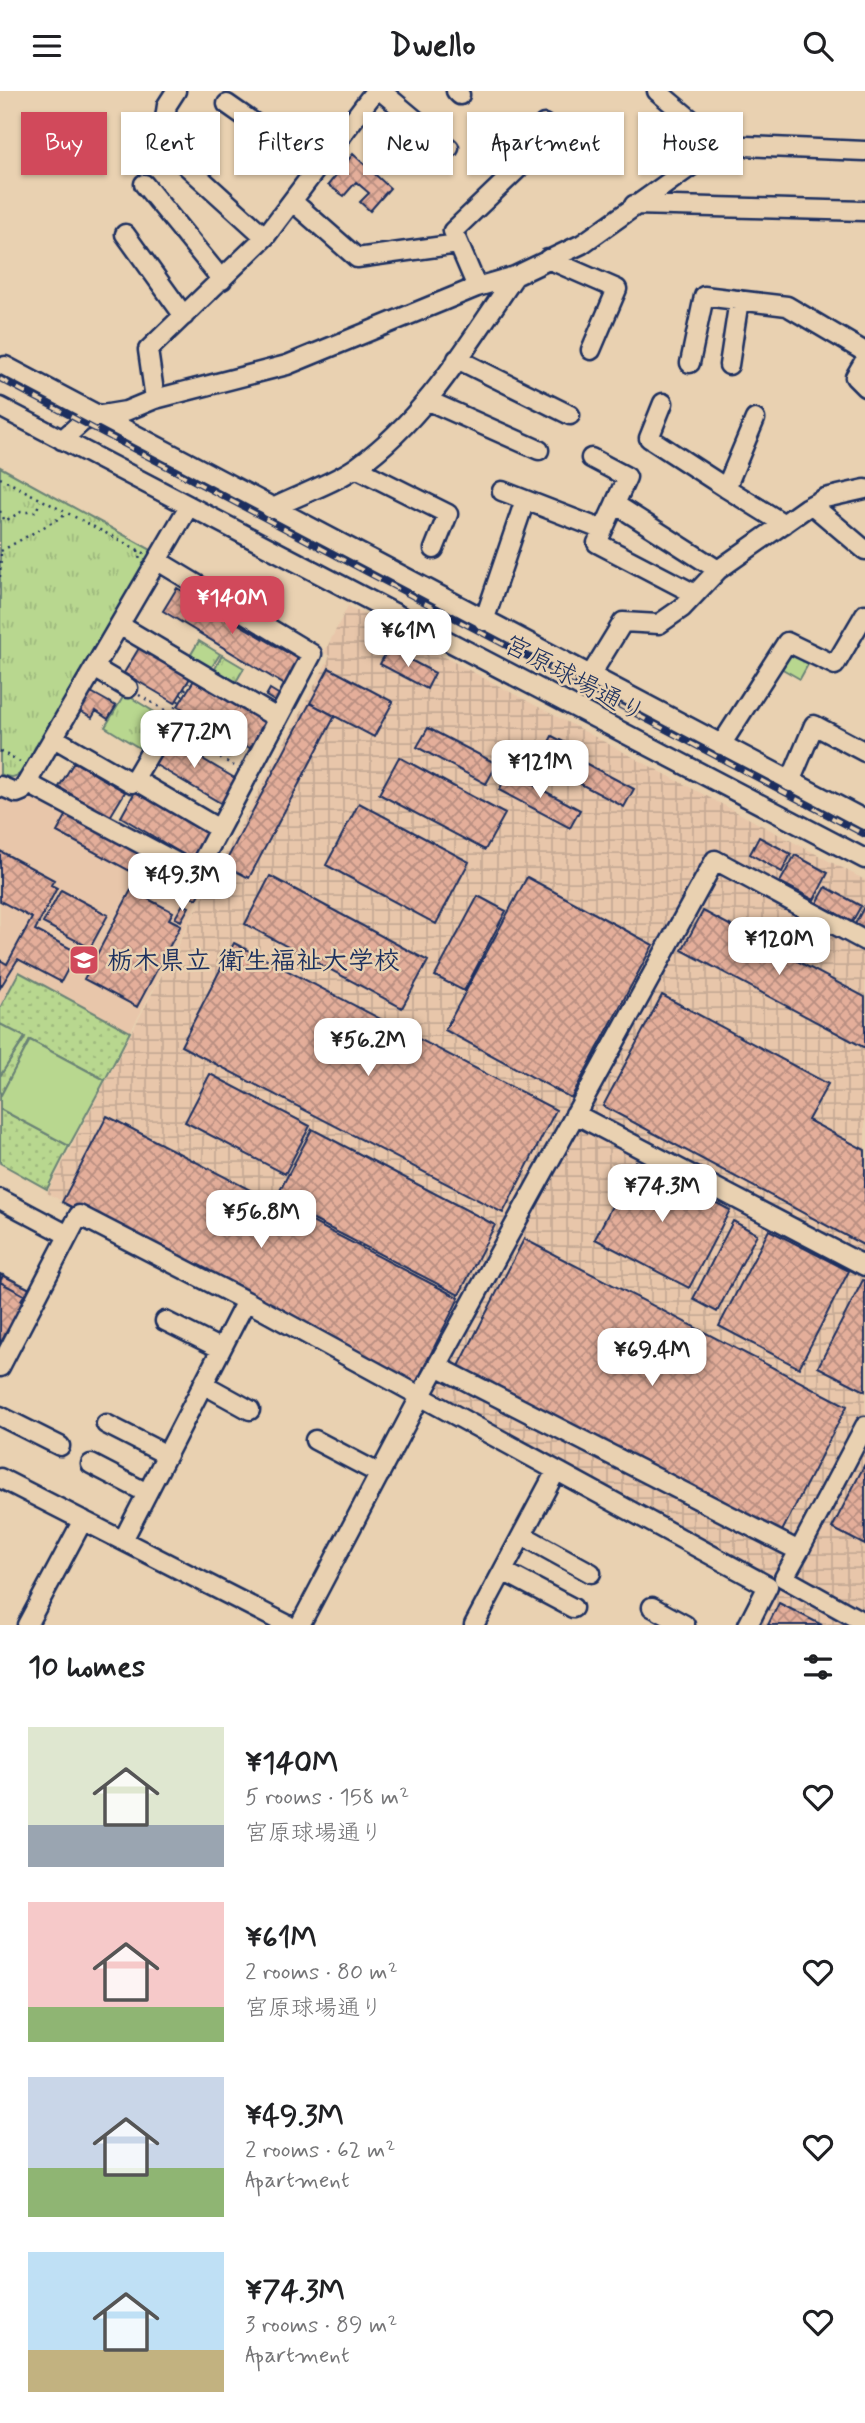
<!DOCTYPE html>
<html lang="en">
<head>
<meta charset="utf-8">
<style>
  body { margin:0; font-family:Mynerve,"Klee One",sans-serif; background:#f6f6f6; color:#202124; height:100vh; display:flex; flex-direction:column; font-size:26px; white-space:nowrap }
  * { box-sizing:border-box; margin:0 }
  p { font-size:23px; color:#757577 }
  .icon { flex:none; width:38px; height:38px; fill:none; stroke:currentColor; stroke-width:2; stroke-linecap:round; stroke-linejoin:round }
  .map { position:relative; height:1534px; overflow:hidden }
  .side { display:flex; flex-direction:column; background:#fff; flex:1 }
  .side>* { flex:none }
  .hud { position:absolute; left:21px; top:21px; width:824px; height:63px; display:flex; gap:14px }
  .price { position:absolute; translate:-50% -60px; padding:0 16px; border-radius:14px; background:#fff; color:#222; font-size:23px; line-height:46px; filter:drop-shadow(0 2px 4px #0008) }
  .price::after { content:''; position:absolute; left:50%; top:42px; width:21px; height:16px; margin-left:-10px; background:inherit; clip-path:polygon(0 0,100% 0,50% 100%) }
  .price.selected { background:#d1495b; color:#fff }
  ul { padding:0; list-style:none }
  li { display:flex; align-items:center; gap:21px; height:175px; padding:0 28px }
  li span { display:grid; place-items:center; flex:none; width:196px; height:140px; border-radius:0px; color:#555 }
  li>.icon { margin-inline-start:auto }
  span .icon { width:84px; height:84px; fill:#fffc; stroke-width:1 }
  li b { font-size:30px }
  h2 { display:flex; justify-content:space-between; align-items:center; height:84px; padding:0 28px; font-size:30px }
  .pill { padding:0 24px; border-radius:0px; background:#fff; box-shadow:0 2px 5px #0004; font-size:24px; line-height:63px }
  .pill.selected { background:#d1495b; color:#fff }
  header { display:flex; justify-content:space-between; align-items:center; height:91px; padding:0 28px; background:#fff; font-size:32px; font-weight:800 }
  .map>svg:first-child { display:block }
</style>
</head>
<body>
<header><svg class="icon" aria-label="menu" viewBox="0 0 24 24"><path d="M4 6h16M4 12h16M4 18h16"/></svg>Dwello<svg class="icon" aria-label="search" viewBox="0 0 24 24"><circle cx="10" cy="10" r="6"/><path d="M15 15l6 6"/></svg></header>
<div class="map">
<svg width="865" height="1534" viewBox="0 0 865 1534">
  <defs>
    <pattern id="industrial-grid" width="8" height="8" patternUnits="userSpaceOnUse" patternTransform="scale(1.75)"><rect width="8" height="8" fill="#e8c6aa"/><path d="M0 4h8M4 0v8" fill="none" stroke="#c6aa95"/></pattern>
    <pattern id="grass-dots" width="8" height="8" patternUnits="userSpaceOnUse" patternTransform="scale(1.75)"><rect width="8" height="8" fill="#b8d78f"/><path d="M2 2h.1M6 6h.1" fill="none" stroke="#9eb97e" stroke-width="1.8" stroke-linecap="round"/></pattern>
    <pattern id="park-tufts" width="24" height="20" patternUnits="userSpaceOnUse" patternTransform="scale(1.75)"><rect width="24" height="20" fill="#b8d78f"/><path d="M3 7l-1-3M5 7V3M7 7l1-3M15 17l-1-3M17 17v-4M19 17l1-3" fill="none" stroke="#9eb97e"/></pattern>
    <pattern id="garden-furrows" width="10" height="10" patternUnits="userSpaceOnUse" patternTransform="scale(1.75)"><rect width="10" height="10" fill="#b8d78f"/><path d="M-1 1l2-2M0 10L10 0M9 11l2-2" fill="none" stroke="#9eb97e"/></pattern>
    <pattern id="building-cross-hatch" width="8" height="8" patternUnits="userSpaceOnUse" patternTransform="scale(1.75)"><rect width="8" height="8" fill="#e4ae9a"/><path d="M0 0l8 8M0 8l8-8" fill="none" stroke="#b88e81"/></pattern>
  </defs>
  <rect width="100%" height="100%" fill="#e9d1b1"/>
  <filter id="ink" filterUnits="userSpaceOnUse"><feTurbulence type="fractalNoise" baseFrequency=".0143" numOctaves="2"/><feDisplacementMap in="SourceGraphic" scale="14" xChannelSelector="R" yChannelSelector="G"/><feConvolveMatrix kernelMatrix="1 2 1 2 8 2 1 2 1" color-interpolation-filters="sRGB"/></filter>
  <g filter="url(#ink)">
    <path fill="#e8c6aa" d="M30,702l176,96 -159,300 -47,-26v-369l21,11z"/>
    <path fill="url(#industrial-grid)" d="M348,515l517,274v745h-108l19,-37 -729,-395 283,-537 -6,-3z"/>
    <path fill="url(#grass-dots)" stroke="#6a8376" stroke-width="2" d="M19,881l111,60 -25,48 -75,-40 -30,57v-21l25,-38 -25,-14v-16z
      M0,1018l69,37 -22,43 -47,-26z"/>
    <path fill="url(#park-tufts)" stroke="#6a8376" stroke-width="2" d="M0,376l153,84 -124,215c-9,9 -16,15 -29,8z
      M199,550l21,13 -12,19 -21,-12z
      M789,559l21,11 -10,18 -21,-12z
      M222,564l22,13 -11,19 -21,-12z
      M125,603l41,25 -20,33 -41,-25z"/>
    <path fill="url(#garden-furrows)" stroke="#6a8376" stroke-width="2" d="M190,630l21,12 -7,11 -21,-12z
      M213,643l22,13 -6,10 -22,-12z"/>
    <path fill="#b8d78f" stroke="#6a8376" stroke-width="2" d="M0,933l25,13 -25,39z
      M30,949l75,40 -36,66 -69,-37v-12z"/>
    <path fill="url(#building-cross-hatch)" stroke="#1b2f5e" stroke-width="2" d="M353,63l37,34 -20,23 -10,-9 9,-9 -13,-11 -12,14 -16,-11z
      M177,497l123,72 -15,25 -122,-74z
      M139,557l51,30 -15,25 -51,-30z
      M388,557l47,25 -8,16 -47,-25z
      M329,577l64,34 -19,35 -64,-34z
      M194,589l74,44 -15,26 -75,-44z
      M270,598l10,6 -4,7 -10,-6z
      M91,601l25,14 -8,13 -12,-8 -4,7 -12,-7z
      M310,612l25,13 -86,162 -25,-13z
      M428,637l69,36 -11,20 -69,-37z
      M164,645l74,44 -14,25 -75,-44z
      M552,645l29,15 -13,23 -28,-15z
      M399,666l106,57 -20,36 -106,-56z
      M74,671l51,30 -15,25 -51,-30z
      M585,672l49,26 -10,18 -49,-26z
      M509,681l71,38 -10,18 -71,-38z
      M136,699l74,45 -16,26 -73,-44z
      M359,712l110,59 -33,62 -110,-59z
      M67,723l86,46 -10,18 -86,-46z
      M759,746l32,17 -9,18 -32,-18z
      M0,760l54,29 -3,5 6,3 -22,42 42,22 -16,30 -43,-23 -18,29v-28l7,4 25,-46 -32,-17z
      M795,764l33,18 -14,27 -34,-18z
      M158,774l45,23 -6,11 -45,-23z
      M270,785l158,85 -26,47 -157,-84z
      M527,786l126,68 -82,153 -126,-68z
      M826,796l35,19 -9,16 -35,-19z
      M61,799l47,25 -18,33 -47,-25z
      M131,799l42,22 -4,7 12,6 -44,82 -53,-28z
      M478,805l28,15 -42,80 -29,-15z
      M183,813l6,3 -8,14 -6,-3z
      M865,814v24l-10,-5z
      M703,820l162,86v51l-183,-98z
      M234,852l322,167 -53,103 -322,-167z
      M662,904l166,89 -20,36 57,30v96l-262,-140z
      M210,983l100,52 -25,48 -100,-52z
      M107,1025l352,182 -44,87 -353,-183z
      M312,1038l183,96 -36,70 -184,-95z
      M635,1070l95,49 -41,78 -94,-49z
      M733,1130l24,13 -40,78 -24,-13z
      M769,1139l80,41 -50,97 -80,-42z
      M524,1148l323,167 -68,131 -322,-167z
      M0,1183l36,18 -36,69z
      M3,1184l33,17 -7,13 -8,-5 3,-5 -24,-13z
      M863,1189l2,1v110l-47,-24z
      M865,1373v81l-33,-17z
      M779,1512l43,22h-54z"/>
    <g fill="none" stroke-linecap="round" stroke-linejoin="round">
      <g stroke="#1b2f5e" stroke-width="23">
        <path id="minor" d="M381,0l68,57
          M456,0l4,4
          M657,0l64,54
          M227,13l90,63
          M163,41l4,-27 9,-14
          M178,67l87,79
          M144,93l78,96
          M292,110l65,57 101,-14
          M634,114l231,6
          M125,143l59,82
          M548,168l69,30 -26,61
          M477,196l-24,-56 96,-92 -5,-15
          M457,268l113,56
          M865,269l-10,17 10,10
          M690,272l14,-67 83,10 78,46
          M729,274l10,-65
          M5,275l860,454
          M155,308l-7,-49 117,-113 110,-146
          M429,310l110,49
          M663,312l-14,35 77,50
          M0,316l865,452
          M755,328l-29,69 58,36
          M62,349l20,-18 14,-6 30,-5 29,-12 132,-34 190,-78 38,-11 67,-32 139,-99 144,6
          M591,367l36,19 -12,27 103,66
          M356,377l92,46 -14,35
          M502,400l101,39
          M615,413l-18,39 96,50
          M812,414l53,45
          M271,418c27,-14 64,-26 87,-43 68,-49 110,-122 157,-190
          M484,530l41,-121
          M121,535l156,92
          M96,578l32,19
          M590,585l33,-54 36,2 23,-16 36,-38 88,-62 19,-10 40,-9
          M54,647l78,45 32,-54
          M721,654l66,-103 48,23 30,-51
          M134,688l85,50
          M790,691l24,-57 51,27
          M27,692l169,90 116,-219 -154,-93
          M0,695l17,7 5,-2 167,-285
          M575,1023l290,152
          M0,1108l68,36
          M165,1230l56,28
          M437,1275l362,185 -15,27 81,45
          M0,1276l79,-152 167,86 522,285 -20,39
          M203,1293l47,26
          M0,1325l60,30
          M106,1333l61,31
          M315,1349l65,34
          M91,1373l56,29
          M0,1387l288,147
          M522,1444l69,38
          M123,1449l123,-239
          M799,1460l66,-125
          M503,1480l70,37
          M652,1516l33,18
          M27,1534l56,-105
          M300,1534l120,-228 295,-537 150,81
          M474,1534l82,-154"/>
      </g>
      <path stroke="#1b2f5e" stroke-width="2.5" stroke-dasharray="2 5" stroke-linecap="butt" d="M0,387l146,76
        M0,420l5,10 16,-9h15l4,-11
        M138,459l2,11
        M1,460l64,-36
        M0,486l1,-25
        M139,604l34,20 -2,2
        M171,623l18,-31
        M173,624l11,7 -5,9
        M178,642l58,34
        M0,660l22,12"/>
      <use href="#minor" stroke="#e9d1b1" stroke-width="18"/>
      <g stroke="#1b2f5e" stroke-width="6">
        <path id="rail" d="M0,288l865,456"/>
      </g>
      <use href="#rail" stroke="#e9d1b1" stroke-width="3.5" stroke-dasharray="10" stroke-linecap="butt"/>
    </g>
  </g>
  <defs>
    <g id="university-square" transform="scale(1.575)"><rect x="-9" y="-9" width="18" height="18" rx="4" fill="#d1495b" stroke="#e9d1b1"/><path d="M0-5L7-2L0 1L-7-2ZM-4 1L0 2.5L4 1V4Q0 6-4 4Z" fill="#fff"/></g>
  </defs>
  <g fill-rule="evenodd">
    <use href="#university-square" x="84" y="869"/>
  </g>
  <g text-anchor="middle" stroke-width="5" stroke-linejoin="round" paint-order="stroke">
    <g font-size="26" fill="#1b2f5e" stroke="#e9d1b1">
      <text transform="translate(575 587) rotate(28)" y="9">宮原球場通り</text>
    </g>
    <g font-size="26" font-weight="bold" fill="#1b2f5e" stroke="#e9d1b1" text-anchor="start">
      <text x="107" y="878">栃木県立 衛生福祉大学校</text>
    </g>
  </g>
</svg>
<b class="price selected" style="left:232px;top:545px">¥140M</b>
<b class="price" style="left:408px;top:578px">¥61M</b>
<b class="price" style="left:194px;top:679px">¥77.2M</b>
<b class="price" style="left:540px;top:709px">¥121M</b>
<b class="price" style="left:182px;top:822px">¥49.3M</b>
<b class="price" style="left:779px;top:886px">¥120M</b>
<b class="price" style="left:368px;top:987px">¥56.2M</b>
<b class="price" style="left:662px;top:1133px">¥74.3M</b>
<b class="price" style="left:261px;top:1159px">¥56.8M</b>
<b class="price" style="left:652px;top:1297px">¥69.4M</b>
<div class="hud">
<a class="pill selected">Buy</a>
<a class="pill">Rent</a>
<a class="pill">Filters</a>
<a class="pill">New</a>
<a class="pill">Apartment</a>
<a class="pill">House</a>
</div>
</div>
<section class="side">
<h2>10 homes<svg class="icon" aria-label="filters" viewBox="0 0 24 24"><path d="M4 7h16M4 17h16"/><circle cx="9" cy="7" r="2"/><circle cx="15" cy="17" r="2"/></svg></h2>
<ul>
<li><span style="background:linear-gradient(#dfe7d0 70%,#9aa5b1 0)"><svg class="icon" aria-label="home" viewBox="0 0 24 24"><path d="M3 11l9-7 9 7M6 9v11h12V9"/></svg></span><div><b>¥140M</b><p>5 rooms · 158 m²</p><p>宮原球場通り</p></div><svg class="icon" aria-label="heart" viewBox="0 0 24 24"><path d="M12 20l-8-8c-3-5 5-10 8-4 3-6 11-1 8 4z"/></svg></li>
<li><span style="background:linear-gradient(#f6c9c9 75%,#8fb573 0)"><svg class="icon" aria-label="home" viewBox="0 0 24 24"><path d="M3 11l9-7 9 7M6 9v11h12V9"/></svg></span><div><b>¥61M</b><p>2 rooms · 80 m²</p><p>宮原球場通り</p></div><svg class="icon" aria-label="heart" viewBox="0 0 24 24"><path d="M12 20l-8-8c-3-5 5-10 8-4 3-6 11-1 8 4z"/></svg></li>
<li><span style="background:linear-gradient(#c9d6e8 65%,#8fb573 0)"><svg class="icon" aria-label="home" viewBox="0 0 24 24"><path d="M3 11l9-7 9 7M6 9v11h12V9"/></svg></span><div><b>¥49.3M</b><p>2 rooms · 62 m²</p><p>Apartment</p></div><svg class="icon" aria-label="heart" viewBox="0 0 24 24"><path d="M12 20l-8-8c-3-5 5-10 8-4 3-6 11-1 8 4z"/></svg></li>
<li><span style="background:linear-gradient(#bfe0f5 70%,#c2b280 0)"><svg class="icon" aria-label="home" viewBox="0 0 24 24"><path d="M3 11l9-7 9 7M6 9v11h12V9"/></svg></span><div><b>¥74.3M</b><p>3 rooms · 89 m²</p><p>Apartment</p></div><svg class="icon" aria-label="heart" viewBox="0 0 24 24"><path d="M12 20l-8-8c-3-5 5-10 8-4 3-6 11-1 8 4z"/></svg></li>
</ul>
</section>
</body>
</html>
